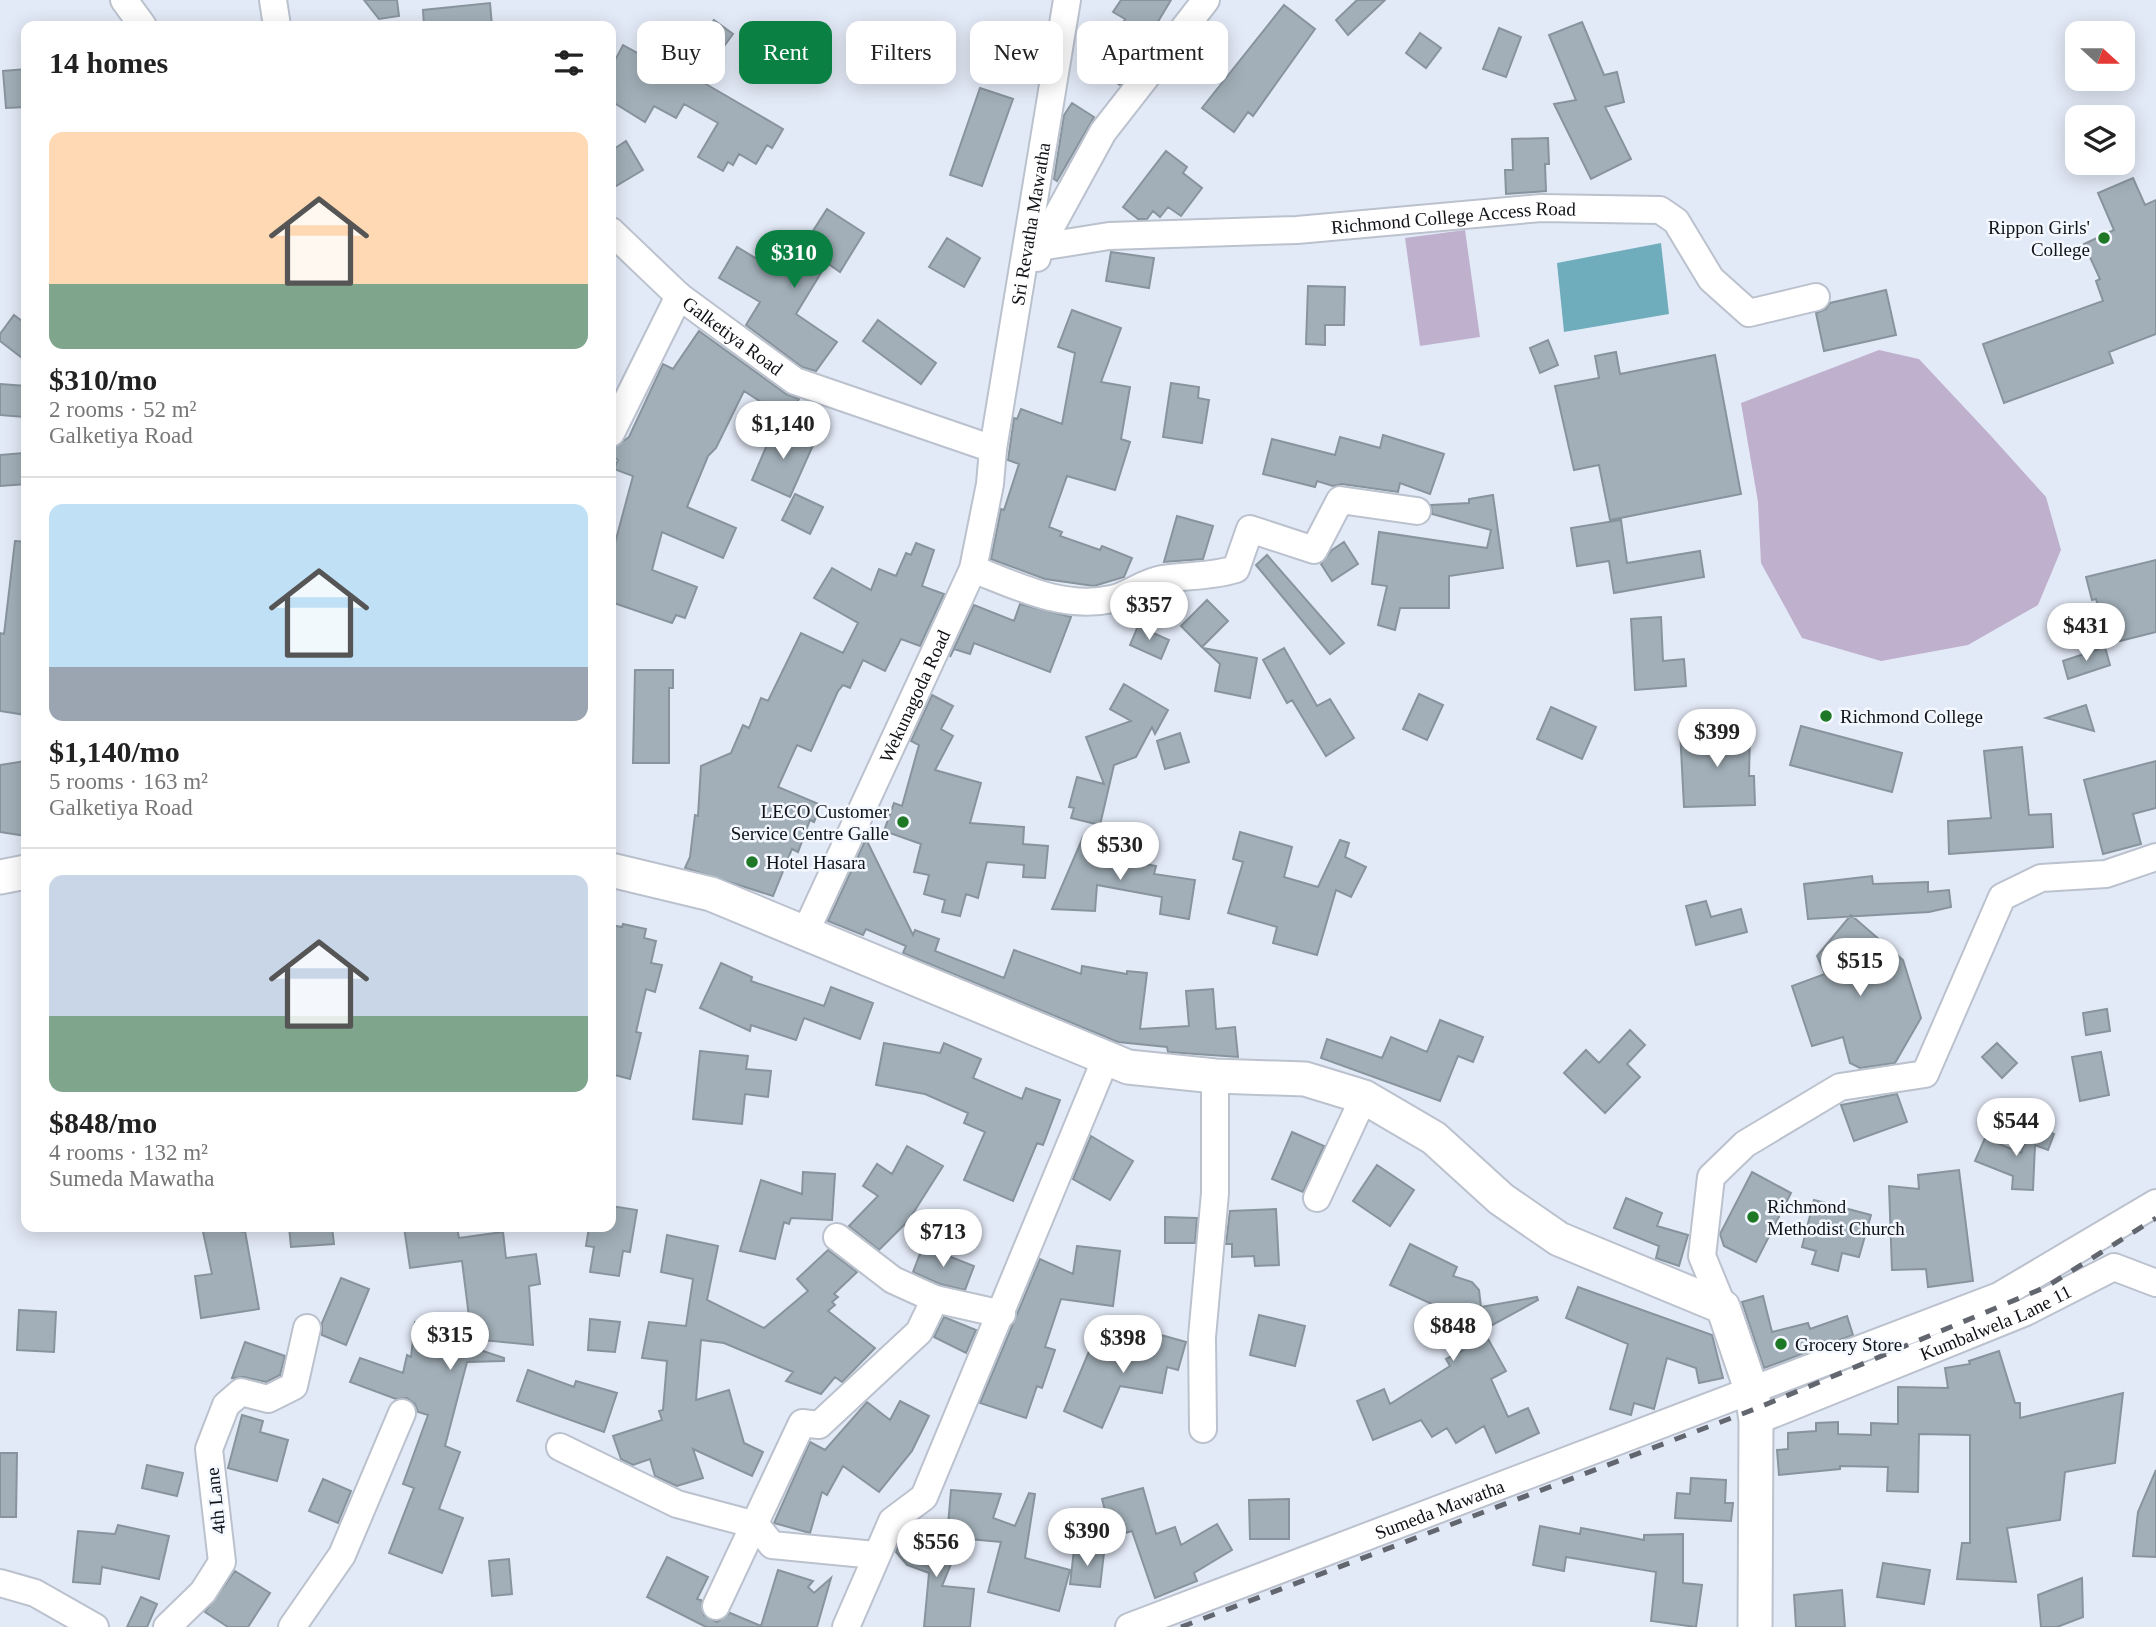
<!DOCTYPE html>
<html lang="en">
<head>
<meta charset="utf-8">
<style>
  body { margin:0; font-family:"Times New Roman",serif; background:#f2f2f2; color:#222; height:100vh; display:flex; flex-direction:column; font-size:26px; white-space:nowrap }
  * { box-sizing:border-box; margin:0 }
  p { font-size:23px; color:#767676 }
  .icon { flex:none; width:38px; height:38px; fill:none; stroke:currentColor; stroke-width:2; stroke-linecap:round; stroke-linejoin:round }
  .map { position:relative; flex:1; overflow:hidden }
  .sheet { position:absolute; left:21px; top:21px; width:595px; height:1211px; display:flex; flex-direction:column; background:#fff; border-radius:14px; box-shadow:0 4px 18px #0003 }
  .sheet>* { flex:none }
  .hud { position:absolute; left:637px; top:21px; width:665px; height:63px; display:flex; gap:14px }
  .needle { width:46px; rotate:111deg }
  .fabs { position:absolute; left:2065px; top:21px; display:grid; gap:14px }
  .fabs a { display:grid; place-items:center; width:70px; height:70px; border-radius:14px; background:#fff; box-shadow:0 4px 18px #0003; font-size:35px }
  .price { position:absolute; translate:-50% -60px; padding:0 16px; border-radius:24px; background:#fff; color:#222; font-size:23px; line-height:46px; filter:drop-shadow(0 2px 4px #0008) }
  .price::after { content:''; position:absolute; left:50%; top:42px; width:21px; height:16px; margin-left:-10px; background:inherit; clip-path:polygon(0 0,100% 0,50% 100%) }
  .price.current { background:#0b8043; color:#fff }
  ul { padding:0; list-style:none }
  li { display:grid; align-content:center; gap:14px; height:371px; padding:0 28px }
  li+li { border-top:2px solid #e0e0e0 }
  li span { display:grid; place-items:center; height:217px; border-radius:14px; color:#555 }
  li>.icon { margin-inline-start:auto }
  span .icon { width:126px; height:126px; fill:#fffc; stroke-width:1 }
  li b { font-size:30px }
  h2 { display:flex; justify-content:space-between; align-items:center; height:84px; padding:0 28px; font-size:30px }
  .chip { padding:0 24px; border-radius:14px; background:#fff; box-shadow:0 4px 18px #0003; font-size:24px; line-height:63px }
  .chip.current { background:#0b8043; color:#fff }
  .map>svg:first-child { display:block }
</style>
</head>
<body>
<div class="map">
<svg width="2156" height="1627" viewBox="0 0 2156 1627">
  <rect width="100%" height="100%" fill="#e3eaf7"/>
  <path fill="#bfb0cd" d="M1465,230l15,107 -60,9 -15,-108z
    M1879,350l40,9 73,78 54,60 15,53 -23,55 -70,40 -87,16 -79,-23 -41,-75 -3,-61 -17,-99z"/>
  <path fill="#6fadbc" d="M1661,243l8,71 -105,18 -7,-69z"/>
  <path fill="#a2afb8" stroke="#88949d" stroke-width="2" d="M364,0h33l2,16 -20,3z
    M1121,0h50l-51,85 -25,-15 30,-51 -12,-7z
    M1357,0h28l-37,35 -12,-15z
    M490,3l2,23h-68l-1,-16z
    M1284,5l31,24 -62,87 -5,-4 -14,20 -32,-24z
    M714,20l19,14 -34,46 84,49 -11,19 -5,-3 -11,19 -17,-10 -6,11 -5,-3 -5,9 -25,-14 20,-34 -34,-19 -8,14 -22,-12 -9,16 -34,-21v-33l12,-23 51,28z
    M1582,22l22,53 13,-3 7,30 -19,5 26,52 -40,20 -37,-75 22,-4 -27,-65z
    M1499,28l22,9 -15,40 -23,-8z
    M1420,33l21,15 -15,20 -20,-15z
    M26,69v38l-20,1 -3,-37z
    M980,88l33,11 -31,87 -32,-11z
    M1072,103l22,14 -37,64 -3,-2 10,-64z
    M1548,138l1,26h-4l1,27 -40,3 -1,-24h8l-1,-31z
    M626,141l17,29 -32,19v-38z
    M1166,151l21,16 -4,6 19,15 -21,28 -13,-9 -8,10 -7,-6 -6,8h-9l-15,-12z
    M2133,178l12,27 11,-5v134l-47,18 4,11 -109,40 -21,-59 120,-43 -7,-20 4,-2 -16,-35 30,-14 -16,-37z
    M827,209l37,24 -24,39 -13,-9 -31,51 41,28 -21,29 -14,-4 -56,-42 14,-23 -41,-24 18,-31 40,24 10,-16 8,4z
    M947,238l33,20 -16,29 -35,-20z
    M1111,252l43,6 -5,30 -43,-7z
    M1308,286l37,1 -1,38h-19v20l-19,-1z
    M1886,290l10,45 -72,16 -8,-38 10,-4 4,-6z
    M1072,310l49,18 -20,54 29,5 -9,52 9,3 -15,48 -48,-14 -18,51 13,5 -2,4 40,14 2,-4 30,12 -8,19 -30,9 -49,-7 -54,-20 10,-50 3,1 15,-46 -11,-4 6,-42 3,1 4,-10 41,15 13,-71 -17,-6z
    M14,315l12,9v37l-26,-20v-7z
    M878,320l58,43 -15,21 -58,-43z
    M699,331l87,63 13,5 -13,19 -42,-27 -28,57 -8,8 -21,51 49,21 -13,30 -61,-26 -10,38 45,17 -12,31 -9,-3 -4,8 -61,-21v-44l22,-82 -19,-7 4,-9 -7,-5 2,-7 16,-11 34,-73 10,5z
    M1548,340l10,25 -18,8 -10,-25z
    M1616,352l4,22 95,-19 26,139 -131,26 -11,-55 -25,5 -19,-84 44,-8 -4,-22z
    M1171,383l28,4 -1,11 11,2 -7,43 -39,-6z
    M0,384l26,2 -2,31 -24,-2z
    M775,426l39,17 -24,54 -38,-17z
    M1383,435l61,19 -14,40 -30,-11 -2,9 -56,-8 -9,2 -16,-5 -2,6 -52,-13 9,-35 63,16 5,-18 40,11z
    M23,453l3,31 -26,2v-31z
    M795,494l28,13 -13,27 -28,-14z
    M1493,495l10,73 -54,8v32h-49l-5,22 -17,-5 9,-39 -15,-2 7,-52 108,16 4,-18 -59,-16 -1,-9 38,-2v-4z
    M1177,516l36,10 -10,33 -39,3z
    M1621,520l6,43 73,-12 4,26 -90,16 -5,-32 -32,5 -6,-38z
    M15,541l11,1v173l-26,-4v-78l4,1z
    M1344,542l14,22 -26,17 -11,-17 11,-14z
    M916,543l18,7 -12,36 22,8 -24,52 -19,-7 -16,32 -22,-11 -13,28 -7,-3 -5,6 -27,60 -14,-6 -19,42 43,18 -7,17 -4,-2 -12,32 -6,-3 -19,47 -88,-28 5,-11 5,-42 3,1 3,-50 30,-13 12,-28 6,3 12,-30 7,3 33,-68 42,20 15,-30 -44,-25 18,-30 39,22 8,-21 17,7 10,-23 5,2z
    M1267,555l77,88 -14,11 -74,-89z
    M2156,560v72l-48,12 -12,-45 -4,1 -6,-23z
    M1207,600l21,21 -26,26 -21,-21z
    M1020,604l51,13 -21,55 -76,-29 -4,11 -16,-5 -4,8 24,-52 40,16z
    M1661,617l2,44 21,-2 2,27 -51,4 -4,-71z
    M1138,626l31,14 -8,19 -31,-14z
    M2105,647l5,18 -42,14 -5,-18z
    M1203,648l54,10 -7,40 -35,-7 5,-27z
    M1284,648l33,58 13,-7 24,39 -28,18 -34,-56 -5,3 -24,-43z
    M635,670h38v18h-4v75h-36z
    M1124,684l44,26 -13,24 -3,-7 -16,30 -22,8 -14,60 -29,-7 3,-10 -5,-1 8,-30 27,7 -18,-47 45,-16 -21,-12z
    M1419,694l24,11 -16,35 -24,-11z
    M932,695l21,11 -12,23 12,7 -18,34 46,13 -11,40 54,4 -1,17 25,2 -3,32 -22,-1 1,-12 -37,-3 -9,36 -12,-4 -6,22 -18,-4 3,-12 -21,-6 5,-19 -15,-3 7,-28 -37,-13 10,-28 8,3 17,-61 -8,-4z
    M2086,705l8,26 -48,-13z
    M1551,707l45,20 -14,32 -45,-20z
    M1801,726l101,27 -10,39 -102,-27z
    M1680,730l70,1 -1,45h5l1,29 -71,2z
    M1180,733l9,29 -24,7 -8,-28z
    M2022,747l7,68 22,-1 2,33 -104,7 -1,-33 43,-3 -7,-67z
    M26,761v75l-26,-4v-67z
    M2156,761v47l-23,6 8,30 -38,10 -19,-74z
    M1240,832l52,15 -8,30 34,10 22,-47 9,3 -4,14 21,10 -15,30 -15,-7 -19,65 -44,-12 4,-16 -49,-14 15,-51 -10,-3z
    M1083,837l29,13 -3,7 47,9 -2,8 41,6 -6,39 -29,-5 2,-17 -65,-12 -2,26 -43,-2z
    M866,839l47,96 2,-5 24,9 -4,12 69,27 10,-28 67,24 1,-8 45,8v-3l20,2 -7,56 49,-3 -3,-35 27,-2 3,40 19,-2 3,30 -70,-5 -1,-5 -49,-5 -215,-89 3,-7 -40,-17 -3,6 -35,-14z
    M1872,876l1,8 55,-2v10l21,-2 2,17 -22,5 -121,7 -4,-35z
    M1706,901l5,16 30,-8 6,23 -51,13 -10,-39z
    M1851,915l52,45 18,58 -26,45 -35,5 -10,-5 -7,-26 -31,9 -20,-60 33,-12 -8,-18z
    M623,924l23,5 -2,9 12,3 -5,22 11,2 -7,27 -9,-3 -10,43 5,1 -11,46 -19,-5v-149l11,2z
    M721,963l31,14 -1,4 73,25 7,-19 42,16 -13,36 -56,-21 -8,22 -45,-15 -1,6 -50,-23z
    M2107,1009l3,22 -24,4 -3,-22z
    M1440,1020l43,17 -10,25 -15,-6 -18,45 -119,-43 6,-19 55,19 9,-21 36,15z
    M1630,1030l15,15 -18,19 13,13 -35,36 -41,-40 22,-23 13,13z
    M884,1043l56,10 4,-10 37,16 -8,19 49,21 4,-11 34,12 -17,45 -6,-2 -24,58 -49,-21 21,-48 -21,-9 4,-10 -43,-19 -49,-9z
    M1997,1043l20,20 -15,15 -20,-21z
    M700,1051l48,5 -2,13 25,2 -3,26 -23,-3 -3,30 -49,-5z
    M2101,1052l8,43 -29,6 -8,-44z
    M1897,1094l10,28 -53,19 -13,-36z
    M2033,1122l3,5 18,7 -6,16 -13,-5 -2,45 -21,-1 1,-13 -38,-15 10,-23 36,15z
    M1292,1132l32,14 -21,46 -31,-13z
    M1091,1136l42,25 -23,39 -37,-21z
    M907,1146l36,20 -35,55 -29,29 -30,-24 29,-30 -15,-10 14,-22 15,10z
    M1377,1165l37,25 -24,36 -37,-25z
    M1959,1170l14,111 -45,6 -2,-18 -34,1 -3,-84 30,3 -1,-14z
    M803,1172l32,2 -3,46 -41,-2 -2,6 -5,-2 -9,37 -35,-8 21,-71 41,14z
    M1752,1172l39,21 -35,69 -32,-16 -4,-12z
    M1626,1198l36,15 -5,13 31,9 -9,31 -23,-8 3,-12 -45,-18z
    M1814,1200l57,15 -12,42 -17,-4 -4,18 -26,-7 4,-13 -14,-4z
    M611,1206l26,4 -7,42 -7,-1 -4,25 -29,-4 4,-25 -8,-1 3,-19h22z
    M1276,1209l3,56 -24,1 -1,-10 -22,1v-13h-6l4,-33z
    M1165,1217l32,1 -2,25h-30z
    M202,1227h39l1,5 3,-1 14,78 -58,9 -6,-42 17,-2z
    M289,1227h43l2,17 -43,3z
    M404,1227h53l2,11 44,-6 3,26 30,-4 4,30 -11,2 4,59 -60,-6 -2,8 33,11v3l-37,1 -22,84 15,6 -21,57 24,9 -21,55 -53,-20 25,-65 -11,-4 25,-69 -10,-3 -3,-8 -8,-6 -11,1 -46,-17 10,-24 43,15 4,-18 4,2 4,-35 33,4 1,-11 20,2 -7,-56 -52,7z
    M667,1235l51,11 -11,54 57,28 44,-37 -11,-12 31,-29 29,22 -23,22 4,3 -6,5 3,3 -7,6 47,37 -33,34 -7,-5 -14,17 -35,-13 7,-9 -69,-29 -23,-3 -5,60 33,-10 15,53 19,9 -11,24 -59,-27 10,29 -26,8 -22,-10 -5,-17 -17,6 -12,-6 -8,-23 49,-16 -3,-9 4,-1 4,-49 -25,-3 7,-36 37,4 7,-47 -32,-7z
    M1410,1244l47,23 -4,9 19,6 7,8 2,17 56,-10 1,3 -55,30 23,41 -15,8 17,38 20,-9 11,25 -43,20 -12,-27 -28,17 -9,-15 -15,9 -11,-17 -48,20 -16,-39 27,-12 6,15 60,-38 -4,-7 16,-8 -31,-16 12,-26 -53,-24z
    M923,1246l51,20 -9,24 -25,-6 -27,-12z
    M1077,1246l43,5 -7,55 -52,-7 -16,48 10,3 -13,38 -5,-2 -11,32 -46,-15 60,-144 33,15z
    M341,1278l28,11 -23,56 -24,-10v-12z
    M1578,1287l134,48 11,43 -24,5 -3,-15 -29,-10 -13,51 -20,-6 -3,12 -21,-6 18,-65 -62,-26z
    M1763,1296l9,36 36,-9 2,6 37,-13 6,19 -89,33 -22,-66z
    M19,1310l37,2 -2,40 -37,-2z
    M1259,1315l46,11 -10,40 -45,-11z
    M944,1317l32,13 -10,23 -32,-16z
    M590,1319l30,3 -5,30 -27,-2z
    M1136,1328l50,14 -8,28 -11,-3 -5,26 -42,-7 -18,42 -38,-17 26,-62 36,15z
    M245,1342l40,14 -5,19 -14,7 -22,-5 -12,1z
    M1999,1351l16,52h5v15l103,-25 -8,70 -50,9 -5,48 -53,8 9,54 -59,-3 5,-36h8v-108l-51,-1 -1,58 -31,-1 1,-24 -48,-1v3l-61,6 -2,-25 11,-1v-16l28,-2v-8l22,-1v12l33,1v-12l27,1v-37l50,1 -3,-20 25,-4 -1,-3z
    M528,1370l46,17 2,-6 41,12 -13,39 -87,-31z
    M900,1401l29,15 -17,35 -33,41 -36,-26 -16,29 -5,-3 -12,41 -36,-10 36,-81 15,8 42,-48 23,18z
    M242,1415l21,6 -3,11 28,8 -11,41 -49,-13z
    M0,1453h17l-1,64h-16z
    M147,1465l36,8 -6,23 -35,-8z
    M2156,1470v87l-23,-1 5,-44z
    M1691,1478l35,2 -1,23h8l-2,18 -56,-3 2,-25 13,1z
    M323,1479l28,12 -13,32 -29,-12z
    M1143,1488l13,46 19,-7 6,18 36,-21 15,26 -38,23 3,8 -42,17 -23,-67 -20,6 -10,-38z
    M951,1490l50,4 -8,24 22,8 14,-33 6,1 -10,64 45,12 -11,41 -71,-19 13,-50 -54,-5z
    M1289,1499v40h-39l-1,-39z
    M919,1520l34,39 -11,27 32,3 -4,38h-46l5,-54 -22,-8 -11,-13 9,-21z
    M118,1525l51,11 -10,43 -57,-12 -2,17 -27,-2 5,-51 37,3z
    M1540,1526l40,8 1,-6 63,12v-5l39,-1v49l19,2 -6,42 -45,-6 5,-49 -90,-15 -2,14 -31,-6z
    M1074,1550l30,3 -4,34 -30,-3z
    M667,1557l41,20 -11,22 4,1 3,15 13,7 13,-9 31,13 17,-56 35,11 -5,6 6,6 17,-15 -14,49h-111l-59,-30z
    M509,1559l3,35 -20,2 -3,-35z
    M1883,1563l47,7 -6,34 -47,-7z
    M235,1571l35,22 -22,34h-20l-23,-15z
    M2082,1578l1,39 -26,10h-16l-3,-32z
    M1842,1590l3,37h-49l-2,-32z
    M141,1597l16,7 -10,23h-20z"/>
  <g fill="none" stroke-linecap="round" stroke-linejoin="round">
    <g stroke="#bbc2ce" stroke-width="30">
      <g id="minor">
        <path d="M124,0l19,26"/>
        <path d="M273,0l4,26"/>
        <path id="s1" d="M611,231l68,65 116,85 198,68"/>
        <path id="s2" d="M1040,247l69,-11 188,-6 244,-22 119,2 16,11 35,58 38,34 67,-16"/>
        <path d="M1037,258l3,-11 63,-115 103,-132"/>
        <path d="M611,433l68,-137"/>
        <path d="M973,569c44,17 90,41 139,30 17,-4 32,-17 50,-20 25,-4 49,-2 74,-10l14,-40 64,21 26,-50 77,11"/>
        <path id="s3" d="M805,933l168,-364 17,-85 3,-35 74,-449"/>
        <path d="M1317,1198l47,-101"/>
        <path d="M837,1237l56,43 42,19 67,15"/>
        <path d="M1723,1307l-21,-51 9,-79 34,-33 95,-57 85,-13 77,-177 39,-19 65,-4 50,-17"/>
        <path id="s4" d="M1756,1421l270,-109 88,-45 42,16"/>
        <path d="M1203,1429l-1,-92 13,-144v-117"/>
        <path d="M560,1447l117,57 79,21 16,20 103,10"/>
        <path d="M0,1583l35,10 60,34"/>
        <path d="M716,1606l86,-183 17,2 100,-93 16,-33"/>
        <path d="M167,1627l36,-35 19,-30 -13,-113 17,-44 15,-13 27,7 26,-13 13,-58"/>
        <path d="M292,1627l50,-72 60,-142"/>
        <path d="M846,1627l46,-106 32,-24 182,-439"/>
        <path id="s5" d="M1129,1627l870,-331 157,-93"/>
      </g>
    </g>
    <g stroke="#bbc2ce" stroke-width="37">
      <path id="tertiary" d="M611,870l100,24 417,173 87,9 90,3 59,18 70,41 67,61 58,40 164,68 29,85 4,29 -1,206
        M0,877l26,-5"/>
    </g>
    <use href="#minor" stroke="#fff" stroke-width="26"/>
    <use href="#tertiary" stroke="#fff" stroke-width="33"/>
    <path stroke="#62666e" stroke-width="5" stroke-dasharray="12 12" stroke-linecap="butt" d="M1181,1627l574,-218 291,-122 110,-69"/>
  </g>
  <g fill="#1f7825" stroke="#f3f7ff" stroke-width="2.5">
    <circle cx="2104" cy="238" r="7"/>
    <circle cx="1826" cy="716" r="7"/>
    <circle cx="903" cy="822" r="7"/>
    <circle cx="752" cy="862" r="7"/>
    <circle cx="1753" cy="1217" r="7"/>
    <circle cx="1781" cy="1344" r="7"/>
  </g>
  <g text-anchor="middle" stroke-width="5" stroke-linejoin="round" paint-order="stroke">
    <g font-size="19" fill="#101217" stroke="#f3f7ff">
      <text dy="7" stroke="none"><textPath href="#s2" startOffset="415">Richmond College Access Road</textPath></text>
      <text dy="7" stroke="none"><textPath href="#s3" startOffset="751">Sri Revatha Mawatha</textPath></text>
      <text dy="7" stroke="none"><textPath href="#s1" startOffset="161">Galketiya Road</textPath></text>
      <text dy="7" stroke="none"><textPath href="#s3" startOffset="261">Wekunagoda Road</textPath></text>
      <text dy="7" stroke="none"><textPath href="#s4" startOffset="259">Kumbalwela Lane 11</textPath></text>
      <text transform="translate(215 1501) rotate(-96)" y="7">4th Lane</text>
      <text dy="7" stroke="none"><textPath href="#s5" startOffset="332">Sumeda Mawatha</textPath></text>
    </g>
    <g font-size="19" fill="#101217" stroke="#f3f7ff" text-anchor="start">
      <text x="2090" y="234" text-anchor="end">Rippon Girls'<tspan x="2090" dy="22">College</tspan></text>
      <text x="1840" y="723">Richmond College</text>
      <text x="889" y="818" text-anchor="end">LECO Customer<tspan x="889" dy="22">Service Centre Galle</tspan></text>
      <text x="766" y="869">Hotel Hasara</text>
      <text x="1767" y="1213">Richmond<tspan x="1767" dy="22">Methodist Church</tspan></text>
      <text x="1795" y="1351">Grocery Store</text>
    </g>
  </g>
</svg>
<div class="fabs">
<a><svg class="needle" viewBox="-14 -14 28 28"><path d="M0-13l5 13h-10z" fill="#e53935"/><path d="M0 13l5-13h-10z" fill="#767676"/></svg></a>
<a><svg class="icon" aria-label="layers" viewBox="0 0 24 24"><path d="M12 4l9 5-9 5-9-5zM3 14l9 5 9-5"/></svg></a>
</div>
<b class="price current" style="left:794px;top:290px">$310</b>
<b class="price" style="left:783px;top:461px">$1,140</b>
<b class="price" style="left:1149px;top:642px">$357</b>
<b class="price" style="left:2086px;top:663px">$431</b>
<b class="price" style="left:1717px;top:769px">$399</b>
<b class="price" style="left:1120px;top:882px">$530</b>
<b class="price" style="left:1860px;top:998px">$515</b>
<b class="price" style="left:2016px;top:1158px">$544</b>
<b class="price" style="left:943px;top:1269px">$713</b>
<b class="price" style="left:1453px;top:1363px">$848</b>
<b class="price" style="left:450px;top:1372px">$315</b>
<b class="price" style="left:1123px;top:1375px">$398</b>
<b class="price" style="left:1087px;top:1568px">$390</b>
<b class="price" style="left:936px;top:1579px">$556</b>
<div class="hud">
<a class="chip">Buy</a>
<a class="chip current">Rent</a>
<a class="chip">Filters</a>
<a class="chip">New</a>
<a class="chip">Apartment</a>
</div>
<section class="sheet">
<h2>14 homes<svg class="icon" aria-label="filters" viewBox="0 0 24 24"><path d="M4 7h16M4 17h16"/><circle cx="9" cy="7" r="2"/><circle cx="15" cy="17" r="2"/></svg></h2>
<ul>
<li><span style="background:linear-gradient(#ffd9b3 70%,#7fa58c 0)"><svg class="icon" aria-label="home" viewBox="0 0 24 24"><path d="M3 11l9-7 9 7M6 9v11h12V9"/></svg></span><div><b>$310/mo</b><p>2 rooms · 52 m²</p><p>Galketiya Road</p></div></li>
<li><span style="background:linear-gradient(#bfe0f5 75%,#9aa5b1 0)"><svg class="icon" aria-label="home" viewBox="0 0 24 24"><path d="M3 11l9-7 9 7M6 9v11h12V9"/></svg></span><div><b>$1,140/mo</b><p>5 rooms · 163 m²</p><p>Galketiya Road</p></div></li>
<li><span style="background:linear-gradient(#c9d6e8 65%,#7fa58c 0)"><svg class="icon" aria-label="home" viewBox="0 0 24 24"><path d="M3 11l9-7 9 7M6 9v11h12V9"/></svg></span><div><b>$848/mo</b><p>4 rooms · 132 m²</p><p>Sumeda Mawatha</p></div></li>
</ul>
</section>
</div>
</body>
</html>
